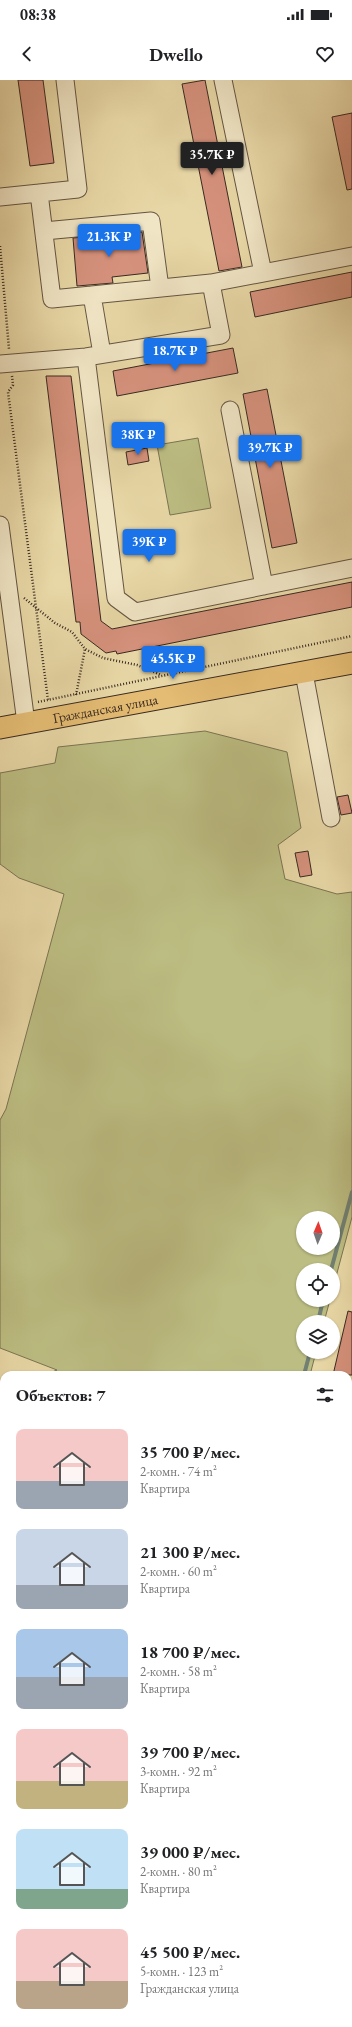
<!DOCTYPE html>
<html lang="ru">
<head>
<meta charset="utf-8">
<style>
  body { margin:0; font-family:"EB Garamond",serif; background:#f6f6f6; color:#202124; height:100vh; display:flex; flex-direction:column; font-size:15px; white-space:nowrap }
  * { box-sizing:border-box; margin:0 }
  p { font-size:13px; color:#757577 }
  .icon { flex:none; width:22px; height:22px; fill:none; stroke:currentColor; stroke-width:2; stroke-linecap:round; stroke-linejoin:round }
  .map { position:relative; flex:1; overflow:hidden }
  .panel { position:absolute; left:0px; top:1291px; width:352px; height:656px; display:flex; flex-direction:column; background:#fff; border-radius:12px 12px 0 0; box-shadow:0 1px 3px #0004 }
  .panel>* { flex:none }
  .needle { width:26px; rotate:2deg }
  .controls { position:absolute; left:296px; top:1131px; display:grid; gap:8px }
  .controls a { display:grid; place-items:center; width:44px; height:44px; border-radius:50%; background:#fff; box-shadow:0 1px 3px #0004; font-size:20px }
  .price { position:absolute; translate:-50% -34px; padding:0 9px; border-radius:4px; background:#1a73e8; color:#fff; font-size:13px; line-height:26px; filter:drop-shadow(0 1px 2px #0008) }
  .price::after { content:''; position:absolute; left:50%; top:24px; width:12px; height:9px; margin-left:-6px; background:inherit; clip-path:polygon(0 0,100% 0,50% 100%) }
  .price.selected { background:#222; color:#fff }
  ul { padding:0; list-style:none }
  li { display:flex; align-items:center; gap:12px; height:100px; padding:0 16px }
  li span { display:grid; place-items:center; flex:none; width:112px; height:80px; border-radius:8px; color:#555 }
  li>.icon { margin-inline-start:auto }
  span .icon { width:48px; height:48px; fill:#fffc; stroke-width:1 }
  li b { font-size:17px }
  h2 { display:flex; justify-content:space-between; align-items:center; height:48px; padding:0 16px; font-size:17px }
  .status { display:flex; justify-content:space-between; align-items:center; height:28px; padding:0 20px; background:#fff; direction:ltr }
  .status svg { height:11px; fill:currentColor }
  header { display:flex; justify-content:space-between; align-items:center; height:52px; padding:0 16px; background:#fff; font-size:18px; font-weight:700 }
  .map>svg:first-child { display:block }
</style>
</head>
<body>
<div class="status"><b>08:38</b><svg viewBox="0 0 49 12"><path d="M0 12V9h3v3zM5 12V6h3v6zM10 12V3h3v9zM15 12V0h3v12zM26 1h20v11H26zM47 4h2v5h-2z"/></svg></div>
<header><svg class="icon" aria-label="back" viewBox="0 0 24 24"><path d="M15 5l-7 7 7 7"/></svg>Dwello<svg class="icon" aria-label="heart" viewBox="0 0 24 24"><path d="M12 20l-8-8c-3-5 5-10 8-4 3-6 11-1 8 4z"/></svg></header>
<div class="map">
<svg width="352" height="1947" viewBox="0 0 352 1947">
  <rect width="100%" height="100%" fill="#e8d7a6"/>
  <filter id="stains"><feTurbulence type="fractalNoise" baseFrequency=".005" numOctaves="4"/><feColorMatrix values="0 0 0 0 .2 0 0 0 0 .09 0 0 0 0 .02 0 0 0 .5 -.17"/></filter>
  <radialGradient id="worn" r=".72"><stop offset=".6" stop-color="#630" stop-opacity="0"/><stop offset="1" stop-color="#630" stop-opacity=".3"/></radialGradient>
  <path fill="#bcbd82" stroke="#7a7452" fill-rule="evenodd" d="M198,358l13,70 -41,7 -13,-70z
    M205,651l82,21 14,76 -23,17 7,34 52,15 15,-2v325l-19,71v-18h-30v30h27l-6,22h-21v30h13l-6,23h-265l12,-5 -57,-22v-228l6,-11 58,-215 -45,-16 -19,-14v-91l55,-10 3,-16zM303,1138h30v30h-30z"/>
  <g fill="none" stroke-linecap="round" stroke-linejoin="round">
    <path stroke="#718072" stroke-width="4" d="M331,1190l21,-78
      M318,1242l5,-22
      M304,1295l6,-23
      M157,1947l2,-4"/>
  </g>
  <path fill="#d5917c" stroke="#382a21" d="M18,0h25l11,83 -24,3z
    M205,0l37,187 -23,4 -37,-187z
    M352,33v76l-5,1 -15,-73z
    M142,152l6,41 -36,4 1,6 -36,3 -4,-48z
    M352,192v25l-97,20 -5,-25z
    M233,268l5,25 -121,23 -4,-25z
    M46,296h25l30,245 11,8 240,-47v25l-235,47 -1,-3 -10,2 -25,-19 -1,-12h-4z
    M267,309l30,154 -25,5 -29,-154z
    M147,368l2,13 -21,4 -2,-13z
    M348,715l4,18 -11,2 -4,-18z
    M308,771l4,24 -12,2 -5,-24z
    M348,1231l4,1v63h-19z"/>
  <g fill="none" stroke-linecap="round" stroke-linejoin="round">
    <g stroke="#645542" stroke-width="19">
      <path id="minor" d="M223,0l40,193
        M39,113l13,106 159,-16 141,-27
        M0,117l78,-8 -13,-109
        M44,151l107,-10 9,67
        M92,215l10,59
        M86,277l30,241 19,14 217,-44
        M0,284l86,-7 135,-22 -10,-52
        M230,330l34,176
        M0,445l26,198
        M304,593l27,145
        M349,1449l3,6
        M348,1533l4,-1
        M348,1682l4,-1
        M17,1943v4"/>
    </g>
    <g stroke="#382a21" stroke-width="23">
      <g id="major">
        <path id="s1" d="M0,648l352,-65"/>
      </g>
    </g>
    <path stroke="#382a21" stroke-width="2.5" stroke-dasharray="1 2" stroke-linecap="butt" d="M0,166l9,103
      M12,296l1,9 -5,7 40,308
      M24,518l31,25 17,9 13,17 18,9 34,7 24,10
      M76,615l9,-46
      M38,622l314,-66
      M348,1585h4
      M348,1907l4,-1
      M207,1947l1,-4"/>
    <use href="#minor" stroke="#f0e5c5" stroke-width="17"/>
    <use href="#major" stroke="#e4bc73" stroke-width="21"/>
  </g>
  <g text-anchor="middle" stroke-width="3.5" stroke-linejoin="round" paint-order="stroke">
    <g font-size="14" fill="#382a21" stroke="#f0e5c5">
      <text dy="5" stroke="none"><textPath href="#s1" startOffset="107">Гражданская улица</textPath></text>
    </g>
  </g>
  <rect width="100%" height="100%" filter="url(#stains)"/>
  <rect width="100%" height="100%" fill="url(#worn)"/>
</svg>
<div class="controls">
<a><svg class="needle" viewBox="-14 -14 28 28"><path d="M0-13l5 13h-10z" fill="#e53935"/><path d="M0 13l5-13h-10z" fill="#757577"/></svg></a>
<a><svg class="icon" aria-label="locate" viewBox="0 0 24 24"><circle cx="12" cy="12" r="6"/><path d="M12 2v4M12 18v4M2 12h4M18 12h4"/></svg></a>
<a><svg class="icon" aria-label="layers" viewBox="0 0 24 24"><path d="M12 4l9 5-9 5-9-5zM3 14l9 5 9-5"/></svg></a>
</div>
<b class="price selected" style="left:212px;top:96px">35.7K ₽</b>
<b class="price" style="left:109px;top:178px">21.3K ₽</b>
<b class="price" style="left:175px;top:292px">18.7K ₽</b>
<b class="price" style="left:138px;top:376px">38K ₽</b>
<b class="price" style="left:270px;top:389px">39.7K ₽</b>
<b class="price" style="left:149px;top:483px">39K ₽</b>
<b class="price" style="left:173px;top:600px">45.5K ₽</b>
<section class="panel">
<h2>Объектов: 7<svg class="icon" aria-label="filters" viewBox="0 0 24 24"><path d="M4 7h16M4 17h16"/><circle cx="9" cy="7" r="2"/><circle cx="15" cy="17" r="2"/></svg></h2>
<ul>
<li><span style="background:linear-gradient(#f6c9c9 65%,#9aa5b1 0)"><svg class="icon" aria-label="home" viewBox="0 0 24 24"><path d="M3 11l9-7 9 7M6 9v11h12V9"/></svg></span><div><b>35 700 ₽/мес.</b><p>2-комн. · 74 m²</p><p>Квартира</p></div></li>
<li><span style="background:linear-gradient(#c9d6e8 70%,#9aa5b1 0)"><svg class="icon" aria-label="home" viewBox="0 0 24 24"><path d="M3 11l9-7 9 7M6 9v11h12V9"/></svg></span><div><b>21 300 ₽/мес.</b><p>2-комн. · 60 m²</p><p>Квартира</p></div></li>
<li><span style="background:linear-gradient(#a9c7e8 60%,#9aa5b1 0)"><svg class="icon" aria-label="home" viewBox="0 0 24 24"><path d="M3 11l9-7 9 7M6 9v11h12V9"/></svg></span><div><b>18 700 ₽/мес.</b><p>2-комн. · 58 m²</p><p>Квартира</p></div></li>
<li><span style="background:linear-gradient(#f6c9c9 65%,#c2b280 0)"><svg class="icon" aria-label="home" viewBox="0 0 24 24"><path d="M3 11l9-7 9 7M6 9v11h12V9"/></svg></span><div><b>39 700 ₽/мес.</b><p>3-комн. · 92 m²</p><p>Квартира</p></div></li>
<li><span style="background:linear-gradient(#bfe0f5 75%,#7fa58c 0)"><svg class="icon" aria-label="home" viewBox="0 0 24 24"><path d="M3 11l9-7 9 7M6 9v11h12V9"/></svg></span><div><b>39 000 ₽/мес.</b><p>2-комн. · 80 m²</p><p>Квартира</p></div></li>
<li><span style="background:linear-gradient(#f6c9c9 65%,#b9a48a 0)"><svg class="icon" aria-label="home" viewBox="0 0 24 24"><path d="M3 11l9-7 9 7M6 9v11h12V9"/></svg></span><div><b>45 500 ₽/мес.</b><p>5-комн. · 123 m²</p><p>Гражданская улица</p></div></li>
</ul>
</section>
</div>
</body>
</html>
